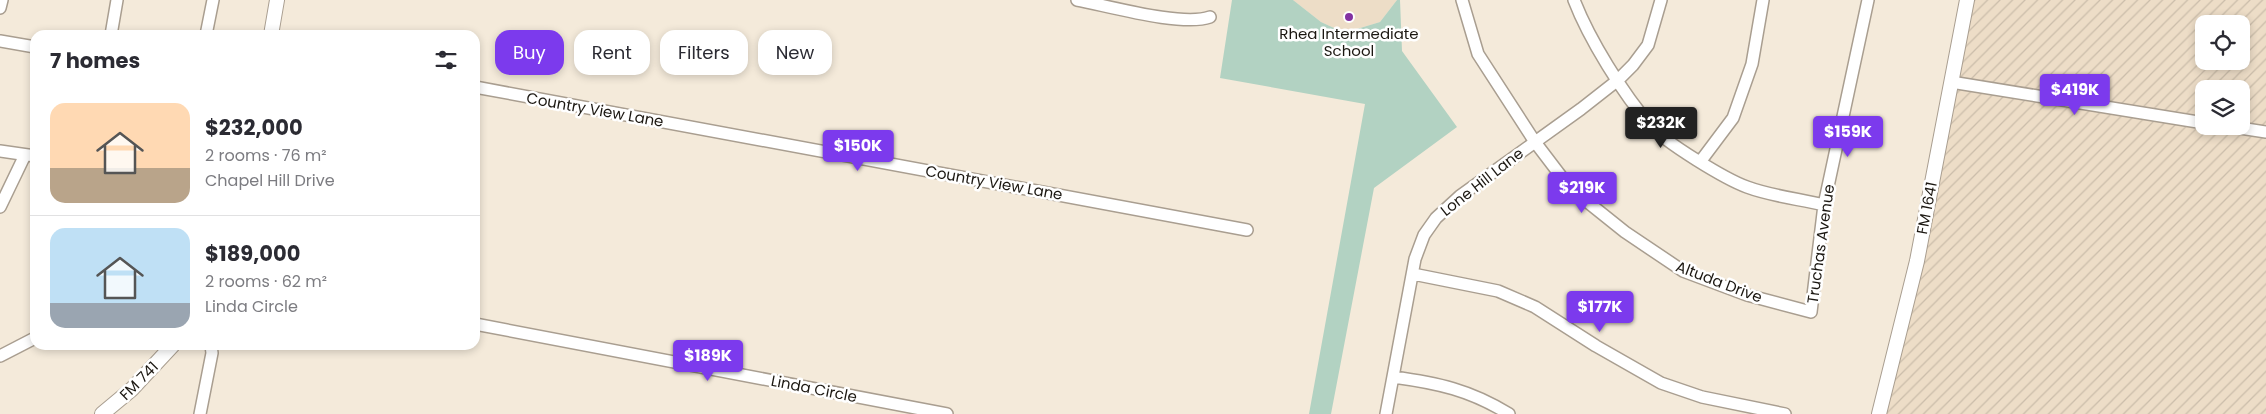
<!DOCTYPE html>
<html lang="en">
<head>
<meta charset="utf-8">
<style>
  body { margin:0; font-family:Poppins,sans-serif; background:#f2f2f3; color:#2b2b33; height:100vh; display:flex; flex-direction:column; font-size:19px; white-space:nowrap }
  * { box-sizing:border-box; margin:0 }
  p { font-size:16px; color:#7c7c81 }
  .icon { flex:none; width:28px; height:28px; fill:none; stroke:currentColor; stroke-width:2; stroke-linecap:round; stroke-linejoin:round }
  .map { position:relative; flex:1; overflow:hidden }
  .drawer { position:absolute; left:30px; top:30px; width:450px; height:320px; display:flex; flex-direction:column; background:#fff; border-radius:15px; box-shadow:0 2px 8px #0003 }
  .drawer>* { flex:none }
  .guide { position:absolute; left:495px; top:30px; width:475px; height:45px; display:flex; gap:10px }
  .fabs { position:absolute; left:2195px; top:15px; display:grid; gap:10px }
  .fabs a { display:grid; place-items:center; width:55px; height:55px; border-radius:10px; background:#fff; box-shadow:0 2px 8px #0003; font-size:25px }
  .price { position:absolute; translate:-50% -42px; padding:0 11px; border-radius:5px; background:#7c3aed; color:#fff; font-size:16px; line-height:32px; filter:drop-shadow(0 1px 2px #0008) }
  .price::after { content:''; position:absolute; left:50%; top:30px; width:15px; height:11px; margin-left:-8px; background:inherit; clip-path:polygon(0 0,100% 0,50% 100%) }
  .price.on { background:#222; color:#fff }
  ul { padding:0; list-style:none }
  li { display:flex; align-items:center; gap:15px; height:125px; padding:0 20px }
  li+li { border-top:1px solid #e1e1e2 }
  li span { display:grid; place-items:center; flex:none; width:140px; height:100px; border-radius:15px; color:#555 }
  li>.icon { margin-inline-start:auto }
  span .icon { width:60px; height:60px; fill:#fffc; stroke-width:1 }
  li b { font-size:21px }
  h2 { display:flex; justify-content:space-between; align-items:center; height:60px; padding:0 20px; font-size:21px }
  .chip { padding:0 18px; border-radius:15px; background:#fff; box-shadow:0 2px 8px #0003; font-size:18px; line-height:45px }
  .chip.on { background:#7c3aed; color:#fff }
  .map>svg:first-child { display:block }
</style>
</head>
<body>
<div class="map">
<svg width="2266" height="414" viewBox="0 0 2266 414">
  <defs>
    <pattern id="industrial-furrows" width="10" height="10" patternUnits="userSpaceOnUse" patternTransform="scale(1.25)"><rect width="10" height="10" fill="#edddc7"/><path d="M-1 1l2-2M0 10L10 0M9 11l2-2" fill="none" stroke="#cbbdaa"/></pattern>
  </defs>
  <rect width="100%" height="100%" fill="#f4eada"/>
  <path fill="#edddc7" d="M1293,0h104l-17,22 -33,10 -13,-4 -13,-6z"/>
  <path fill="url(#industrial-furrows)" fill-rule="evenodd" d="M1965,0h301v414h-381zM2204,24h37v37h-37zM2204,89h37v37h-37z"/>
  <path fill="#b2d2c2" d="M1232,0h61l28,22 13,6 13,4 33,-10 17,-22h3l2,51 55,76 -83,61 -43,226h-22l56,-310 -145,-26z"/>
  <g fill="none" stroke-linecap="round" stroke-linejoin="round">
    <g stroke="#a99e90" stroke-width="14">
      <path id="minor" d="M1077,0c32,6 105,27 133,17
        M1462,0l16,54 57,88 35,46 55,44 58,39 64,24 64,17 13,-107 44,-205
        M1574,0c15,39 49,94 77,126 15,17 74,53 96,61 24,9 52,12 77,18
        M0,8l2,-8
        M111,35l6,-35
        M206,35l7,-35
        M0,41l35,6
        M1951,82l253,41
        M475,87l772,143
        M2227,126l39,6
        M0,151l35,5
        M1700,162l33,-44 19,-54 11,-64
        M0,207l25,-52
        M1413,274l85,17 37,16 61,39 65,37 41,14 83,17
        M475,324l472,90
        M0,356l35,-18
        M1393,377c45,6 77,13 116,37
        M200,414l12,-61 -1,-8
        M1386,414l29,-155 9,-24 12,-17 24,-22 121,-87 37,-29 15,-15 15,-20 13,-45"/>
    </g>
    <g stroke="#a99e90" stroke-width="16">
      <path id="major" d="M271,35l6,-35
        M102,414l30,-25 41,-44
        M1879,414l38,-153 50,-261"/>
    </g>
    <use href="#minor" stroke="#fff" stroke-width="11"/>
    <use href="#major" stroke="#fff" stroke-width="14"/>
  </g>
  <circle fill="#8332a2" stroke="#fff" stroke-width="2" cx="1349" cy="17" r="5"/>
  <g text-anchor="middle" stroke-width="5" stroke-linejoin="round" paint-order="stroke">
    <g font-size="15" fill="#1b1711" stroke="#fff">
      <text x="1349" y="39">Rhea Intermediate<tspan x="1349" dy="17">School</tspan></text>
    </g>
    <g font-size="15" fill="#1b1711" stroke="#fff">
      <text transform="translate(595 110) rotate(10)" y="5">Country View Lane</text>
      <text transform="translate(1482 182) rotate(-38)" y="5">Lone Hill Lane</text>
      <text transform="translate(994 183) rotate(10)" y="5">Country View Lane</text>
      <text transform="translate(1927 208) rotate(-79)" y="5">FM 1641</text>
      <text transform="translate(1821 244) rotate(-82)" y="5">Truchas Avenue</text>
      <text transform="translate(1719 282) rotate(21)" y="5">Altuda Drive</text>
      <text transform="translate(139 381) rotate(-45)" y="5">FM 741</text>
      <text transform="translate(814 389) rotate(11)" y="5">Linda Circle</text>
    </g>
  </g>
</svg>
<div class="fabs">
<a><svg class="icon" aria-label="locate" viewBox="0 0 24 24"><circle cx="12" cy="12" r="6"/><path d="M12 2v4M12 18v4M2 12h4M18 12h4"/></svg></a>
<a><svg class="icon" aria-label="layers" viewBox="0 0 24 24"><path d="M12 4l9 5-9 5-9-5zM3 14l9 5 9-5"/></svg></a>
</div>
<b class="price" style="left:2075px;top:116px">$419K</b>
<b class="price on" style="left:1661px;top:149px">$232K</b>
<b class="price" style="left:1848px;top:158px">$159K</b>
<b class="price" style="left:858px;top:172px">$150K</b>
<b class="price" style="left:1582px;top:214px">$219K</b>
<b class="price" style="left:1600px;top:333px">$177K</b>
<b class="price" style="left:708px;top:382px">$189K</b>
<div class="guide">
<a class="chip on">Buy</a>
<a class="chip">Rent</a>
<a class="chip">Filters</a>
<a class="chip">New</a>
</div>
<section class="drawer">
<h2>7 homes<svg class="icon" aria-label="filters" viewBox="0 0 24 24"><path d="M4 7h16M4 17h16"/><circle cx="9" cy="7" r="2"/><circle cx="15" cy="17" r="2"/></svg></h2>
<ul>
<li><span style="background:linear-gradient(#ffd9b3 65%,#b9a48a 0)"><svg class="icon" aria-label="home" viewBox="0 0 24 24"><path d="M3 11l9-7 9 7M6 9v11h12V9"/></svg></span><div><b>$232,000</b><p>2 rooms · 76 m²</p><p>Chapel Hill Drive</p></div></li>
<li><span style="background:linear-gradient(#bfe0f5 75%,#9aa5b1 0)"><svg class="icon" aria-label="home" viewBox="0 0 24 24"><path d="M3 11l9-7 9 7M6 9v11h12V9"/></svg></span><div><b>$189,000</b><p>2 rooms · 62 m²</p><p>Linda Circle</p></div></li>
</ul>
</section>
</div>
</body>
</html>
